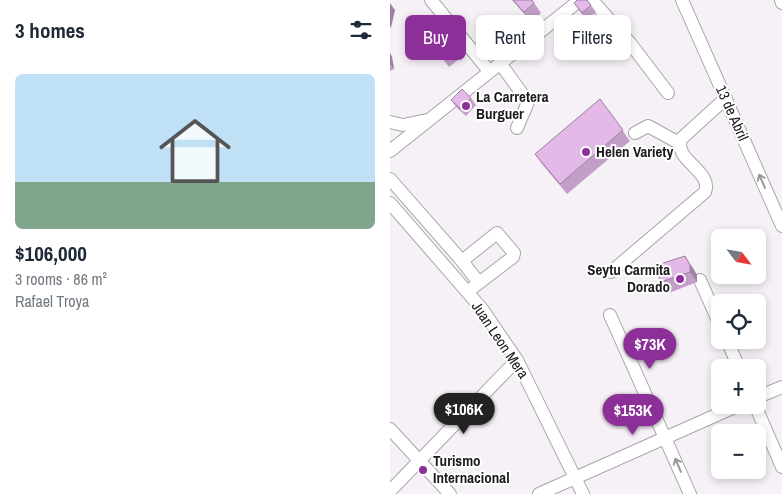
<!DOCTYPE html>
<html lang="en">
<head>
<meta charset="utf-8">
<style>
  body { margin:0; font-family:"Archivo Narrow",sans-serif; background:#f2f2f3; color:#1f2937; height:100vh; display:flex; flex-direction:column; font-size:19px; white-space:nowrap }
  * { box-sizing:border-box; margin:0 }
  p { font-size:16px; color:#747a83 }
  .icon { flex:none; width:28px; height:28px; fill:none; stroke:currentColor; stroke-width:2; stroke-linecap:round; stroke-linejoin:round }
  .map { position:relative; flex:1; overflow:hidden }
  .drawer { display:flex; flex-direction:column; background:#fff; width:390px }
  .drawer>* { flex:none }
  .banner { position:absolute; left:15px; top:15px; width:301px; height:45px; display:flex; gap:10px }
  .needle { width:32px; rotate:121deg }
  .buttons { position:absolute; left:321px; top:229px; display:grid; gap:10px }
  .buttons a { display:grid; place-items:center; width:55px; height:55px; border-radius:8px; background:#fff; box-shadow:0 2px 8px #0003; font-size:25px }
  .price { position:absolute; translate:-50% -42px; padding:0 11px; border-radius:18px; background:#8d2f99; color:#fff; font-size:16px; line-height:32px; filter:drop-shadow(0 1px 2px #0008) }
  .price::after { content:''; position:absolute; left:50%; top:30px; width:15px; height:11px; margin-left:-8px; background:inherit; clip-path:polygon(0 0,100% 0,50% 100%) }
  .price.on { background:#222; color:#fff }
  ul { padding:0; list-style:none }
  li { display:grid; align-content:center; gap:10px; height:265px; padding:0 15px }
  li+li { border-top:1px solid #e0e1e3 }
  li span { display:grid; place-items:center; height:155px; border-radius:8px; color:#555 }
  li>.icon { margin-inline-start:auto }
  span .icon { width:90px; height:90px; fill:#fffc; stroke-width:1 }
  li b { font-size:21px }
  h2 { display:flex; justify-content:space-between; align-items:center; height:60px; padding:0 15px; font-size:21px }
  .chip { padding:0 18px; border-radius:8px; background:#fff; box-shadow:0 2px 8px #0003; font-size:18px; line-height:45px }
  .chip.on { background:#8d2f99; color:#fff }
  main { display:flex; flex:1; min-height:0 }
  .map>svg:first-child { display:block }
</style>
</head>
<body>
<main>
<section class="drawer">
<h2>3 homes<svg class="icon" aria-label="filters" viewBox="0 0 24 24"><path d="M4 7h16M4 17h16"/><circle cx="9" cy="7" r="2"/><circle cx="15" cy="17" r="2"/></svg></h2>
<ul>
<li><span style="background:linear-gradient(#bfe0f5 70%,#7fa58c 0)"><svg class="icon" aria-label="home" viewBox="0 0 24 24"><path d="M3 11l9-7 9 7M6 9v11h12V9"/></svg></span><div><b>$106,000</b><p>3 rooms · 86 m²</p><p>Rafael Troya</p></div></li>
</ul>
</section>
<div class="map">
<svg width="392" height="494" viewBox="0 0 392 494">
  <rect width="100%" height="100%" fill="#f6f0f7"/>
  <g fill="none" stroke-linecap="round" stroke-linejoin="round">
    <g stroke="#a9a4aa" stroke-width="14">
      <path id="minor" d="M41,0l58,71
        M202,0l38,43 38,50
        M292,0l100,226
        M391,0l1,3
        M110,63l28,39 -11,26
        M0,122l13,3 24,-5
        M245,133l13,-7 31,17
        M0,151l190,-151
        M0,179l72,82 35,-28 17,20 -1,4 -46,35
        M0,203l92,106 35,51 66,134
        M72,261l17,22
        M221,272l94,-80c8,-21 -32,-32 -24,-53l45,-41
        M310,280l20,45
        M220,315l80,179
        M337,340l12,28
        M368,397l24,-10
        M365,405l27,62
        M0,429l60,65
        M0,491l127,-131
        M149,494l200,-89"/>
    </g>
    <use href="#minor" stroke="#fff" stroke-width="12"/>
  </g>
  <path fill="#c29fc7" d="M122,0h20l9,13 -10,9z
    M197,0l9,12 -10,8 -12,-17z
    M47,52l16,1 5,7 -9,7z
    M0,53l2,4 2,12 -4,2z
    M81,98l5,7 -10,11 -10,-9 -5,-7z
    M210,99l30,42 -63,53 -25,-30 -7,-10z
    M302,266l5,9v7l-28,11 -8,-11z"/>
  <path fill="#9e82a2" d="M0,3l5,7 -4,18 -1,-2z
    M0,53l2,4 2,12 -4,-5z
    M295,256l12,19v7l-7,-10z"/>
  <path fill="#e2b9e7" stroke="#9e82a2" d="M123,0h19l2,3 -10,9z
    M187,0h10l4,5 -9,8 -8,-10z
    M56,44l7,9 -9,7 -7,-8z
    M72,89l9,9 -10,11 -10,-9z
    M210,99l23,31 -63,54 -25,-30z
    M295,256l5,9v7l-29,10 -7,-16z"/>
  <defs><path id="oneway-shaft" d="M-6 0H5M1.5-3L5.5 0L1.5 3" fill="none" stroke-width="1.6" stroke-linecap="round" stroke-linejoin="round" transform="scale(1.25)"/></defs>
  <g stroke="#999899">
    <use href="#oneway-shaft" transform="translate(372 181) rotate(-114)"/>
    <use href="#oneway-shaft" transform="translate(288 465) rotate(-113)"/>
  </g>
  <g fill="#8d2f99" stroke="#fff" stroke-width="2">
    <circle cx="76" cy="106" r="5"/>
    <circle cx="196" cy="152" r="5"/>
    <circle cx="290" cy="279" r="5"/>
    <circle cx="33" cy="470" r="5"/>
  </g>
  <g text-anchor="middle" stroke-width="4" stroke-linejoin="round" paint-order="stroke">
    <g font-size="15" font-weight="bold" fill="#1c1a1d" stroke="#fff" text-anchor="start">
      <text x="86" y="102">La Carretera<tspan x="86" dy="17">Burguer</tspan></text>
      <text x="206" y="157">Helen Variety</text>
      <text x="280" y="275" text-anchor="end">Seytu Carmita<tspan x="280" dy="17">Dorado</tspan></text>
      <text x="43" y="466">Turismo<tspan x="43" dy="17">Internacional</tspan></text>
    </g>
    <g font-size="15" fill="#1c1a1d" stroke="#fff">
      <text transform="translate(342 113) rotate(66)" y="5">13 de Abril</text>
      <text transform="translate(110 340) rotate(56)" y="5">Juan Leon Mera</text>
    </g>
  </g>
</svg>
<div class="buttons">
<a><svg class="needle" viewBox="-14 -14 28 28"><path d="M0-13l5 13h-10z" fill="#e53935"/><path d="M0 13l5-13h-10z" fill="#747a83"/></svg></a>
<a><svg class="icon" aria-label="locate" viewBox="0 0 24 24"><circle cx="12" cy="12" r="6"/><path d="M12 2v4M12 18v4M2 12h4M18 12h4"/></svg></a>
<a>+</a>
<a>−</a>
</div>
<b class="price" style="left:260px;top:370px">$73K</b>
<b class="price on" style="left:74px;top:435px">$106K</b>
<b class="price" style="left:243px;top:436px">$153K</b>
<div class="banner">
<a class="chip on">Buy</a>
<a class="chip">Rent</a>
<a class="chip">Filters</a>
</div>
</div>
</main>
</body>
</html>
